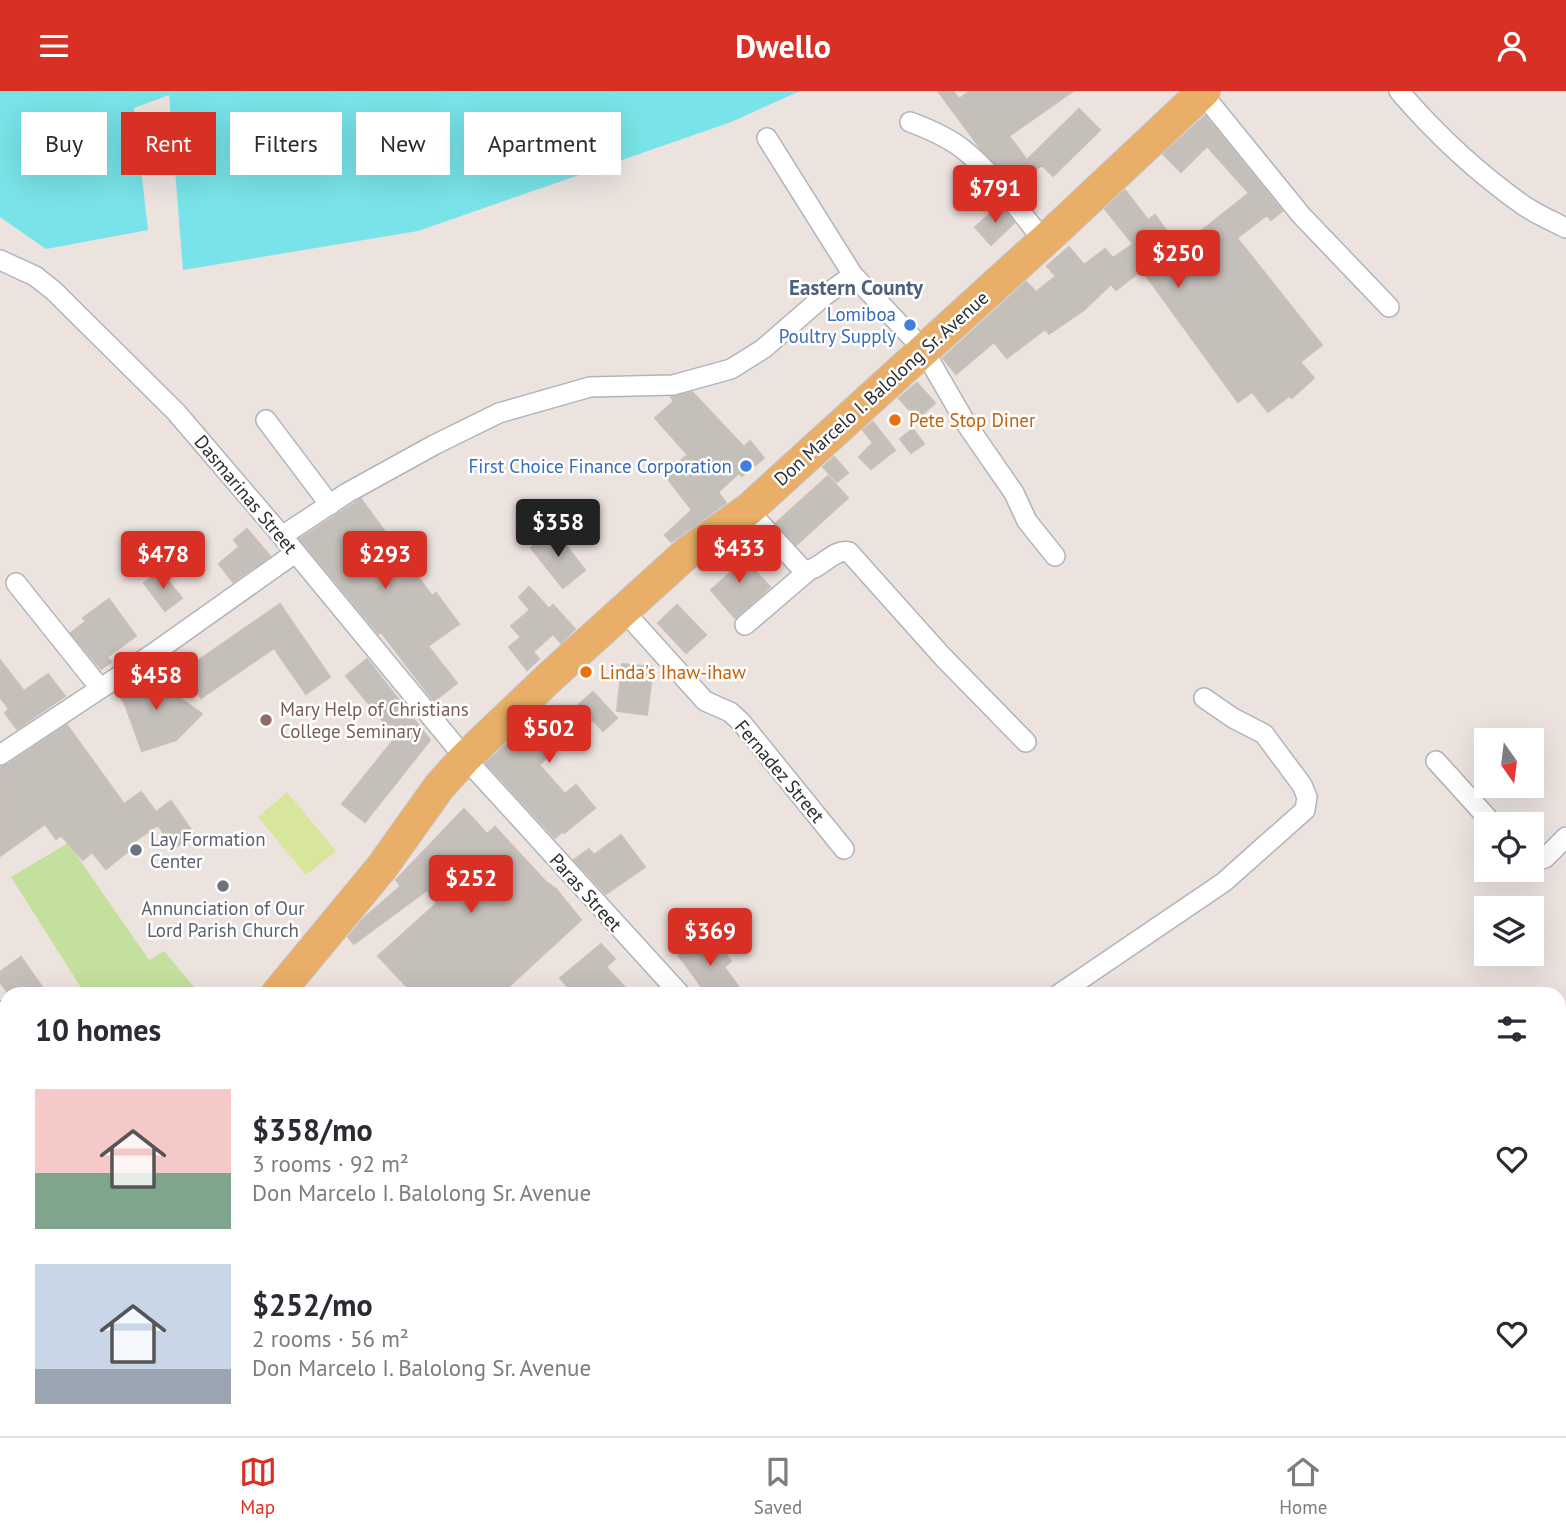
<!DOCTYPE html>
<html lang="en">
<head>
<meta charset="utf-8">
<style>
  body { margin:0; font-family:"PT Sans",sans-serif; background:#f7f7f7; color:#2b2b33; height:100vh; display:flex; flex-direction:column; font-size:26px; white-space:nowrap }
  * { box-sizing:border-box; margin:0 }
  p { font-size:23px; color:#7c7c81 }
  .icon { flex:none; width:38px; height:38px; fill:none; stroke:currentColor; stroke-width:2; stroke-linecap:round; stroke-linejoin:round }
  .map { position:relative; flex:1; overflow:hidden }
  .drawer { position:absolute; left:0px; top:896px; width:1566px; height:450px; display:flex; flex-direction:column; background:#fff; border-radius:21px 21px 0 0; box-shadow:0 7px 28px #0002 }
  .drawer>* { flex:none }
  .hud { position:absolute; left:21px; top:21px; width:700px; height:63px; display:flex; gap:14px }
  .needle { width:46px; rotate:166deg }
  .controls { position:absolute; left:1474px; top:637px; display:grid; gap:14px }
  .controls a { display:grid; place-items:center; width:70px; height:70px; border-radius:0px; background:#fff; box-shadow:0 7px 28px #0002; font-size:35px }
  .price { position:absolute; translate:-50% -60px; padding:0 16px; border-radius:7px; background:#d93025; color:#fff; font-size:23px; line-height:46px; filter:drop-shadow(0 2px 4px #0008) }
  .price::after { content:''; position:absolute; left:50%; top:42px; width:21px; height:16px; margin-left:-10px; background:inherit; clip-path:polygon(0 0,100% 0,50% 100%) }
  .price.active { background:#222; color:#fff }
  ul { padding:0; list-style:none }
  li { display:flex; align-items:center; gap:21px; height:175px; padding:0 35px }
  li span { display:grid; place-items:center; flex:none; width:196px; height:140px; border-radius:0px; color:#555 }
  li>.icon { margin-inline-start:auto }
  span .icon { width:84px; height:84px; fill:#fffc; stroke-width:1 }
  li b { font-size:30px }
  h2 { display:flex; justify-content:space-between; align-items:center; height:84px; padding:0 35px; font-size:30px }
  .chip { padding:0 24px; border-radius:0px; background:#fff; box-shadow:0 7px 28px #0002; font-size:24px; line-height:63px }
  .chip.active { background:#d93025; color:#fff }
  header { display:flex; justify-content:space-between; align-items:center; height:91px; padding:0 35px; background:#d93025; color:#fff; font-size:32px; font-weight:800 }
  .tabs { display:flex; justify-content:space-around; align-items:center; height:98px; border-top:2px solid #e1e1e2; background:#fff; font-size:19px; color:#7c7c81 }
  .tabs a { display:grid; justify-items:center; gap:4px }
  .tabs .active { color:#d93025 }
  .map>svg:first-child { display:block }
</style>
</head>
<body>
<header><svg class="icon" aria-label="menu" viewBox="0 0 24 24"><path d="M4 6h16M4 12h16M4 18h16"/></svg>Dwello<svg class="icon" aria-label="person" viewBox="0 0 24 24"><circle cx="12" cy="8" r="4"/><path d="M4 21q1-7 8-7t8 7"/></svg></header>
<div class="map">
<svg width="1566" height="1345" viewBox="0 0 1566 1345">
  <rect width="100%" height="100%" fill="#ece3df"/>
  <path fill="#c3e09e" d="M68,752l81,117 15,-9 36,43h-115l-74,-117z"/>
  <path fill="#d7e69b" d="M287,701l49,59 -30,24 -48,-58z"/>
  <path fill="#78e3e8" d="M0,0h800l-69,31 -313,109 -235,39 -14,-175 -35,13 14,122 -102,19 -46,-32z"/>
  <path fill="#c5bfba" stroke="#c8bfb8" stroke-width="2" d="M938,0h15l6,8 11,-8h103l-64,45 18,24 52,-51 21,21 -47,46 -11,-11 -19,14 10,13 -8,5 -44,-48z
    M1205,25l77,95 -11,9 -4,-5 -30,23 85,107 -22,17 14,16 -22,20 -3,-2 -21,16 -16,-20 -14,10 -96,-132 -26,20 -5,-6 -27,26 -35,24 -4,-5 -38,29 -13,-16 -38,32 -13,-16 83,-76 10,10 20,-16 -9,-10 22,-19 15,18 21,-16 8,9 20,-14 -28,-35 20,-19 23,30 7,-5 10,14 -14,9 15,21 83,-66 -42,-47 -26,26 -18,-18z
    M1000,114l14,18 -23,22 -16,-18z
    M917,292l18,20 -18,16 -18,-21z
    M692,301l52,55 6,-6 14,17 -22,18 -3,-3 -21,19 8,11 -55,39 -6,-7 27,-25 -28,-36 24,-19 -33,-37 19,-17 -3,-4z
    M873,331l22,28 -24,19 -12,-12 14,-14 -10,-13z
    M913,338l11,15 -13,9 -11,-14z
    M834,366l14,16 -11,9 -14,-15z
    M828,385l20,22 -52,47 -20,-22z
    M361,408l71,97 4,-3 23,31 -31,22 29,37 -23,18 -53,-69 -2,2 -79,-95z
    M247,438l23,27 -37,26 -14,-18 20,-17 -5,-7z
    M554,439l31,40 -22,18 -32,-40z
    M736,459l34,37 -35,31 -24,-28 20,-18 -9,-10z
    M160,480l22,27 -17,13 -21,-28z
    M529,496l20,22 4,-4 22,24 -14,14 -8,-9 -20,18 6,7 -12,11 -18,-23 12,-10 -10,-11 19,-16 -11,-13z
    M109,508l27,37 -29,21 4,5 -10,7 -30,-36 15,-12 -3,-3z
    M280,513l50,73 -24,17 -32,-46 -73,50 -18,-27z
    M677,514l29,30 -20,18 -28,-30z
    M367,568l63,81 -65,82 -23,-18 54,-67 -50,-61z
    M0,569l24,31 24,-17 17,22 -48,33 -12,-16 4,-4 -9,-12z
    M622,573l31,3 -6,48 -30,-4z
    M148,581l6,8 48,34 -26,26 -34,11 -18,-49 -7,-10z
    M593,601l24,26 -14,13 -10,-11 -32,24 -22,21 26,29 11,-9 19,23 -31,25 -1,-2 -8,7 -69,-75 44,-41 4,5 25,-19 7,8z
    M67,634l57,79 17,-12 15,20 15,-11 23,33 -20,14 -16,-23 -29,20 3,3 -26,21 -14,-17 -9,8 -22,-25 -5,4 -11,-15 -45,32v-89l7,-2z
    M464,718l23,25 8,-7 50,54 11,8 25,31 -74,68 6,6h-99l-36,-38 59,-53 -10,-13 -73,54 -6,-7 16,-19 37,-32 -5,-6z
    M621,744l24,32 -39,27 -32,-34 15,-11 5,6z
    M714,847l17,23 -7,6 20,27h-37l-28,-38 22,-17 4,6z
    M601,853l14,15 -9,8 25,27h-57l-14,-16z
    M21,866l26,37h-38l-9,-12v-10z"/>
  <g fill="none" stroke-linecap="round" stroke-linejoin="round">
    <g stroke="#afb4bb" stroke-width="22">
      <path id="minor" d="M1399,0c36,42 79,82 124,114 13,9 29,16 43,23
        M1202,2l99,122 88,92
        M910,31c19,7 38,15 54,28 29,23 56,62 80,91
        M767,47l86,137
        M0,169l35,16 19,15 122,121 106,124 183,222 215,236
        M266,329l64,85
        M748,419l56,61c17,-1 29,-23 45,-19l93,104 84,86
        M282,445l65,-43 87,-48 65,-32 91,-26 83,-2 58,-16 32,-20 61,-53 29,-21 70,74 44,76 47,68 13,28 28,35
        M16,492l84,105
        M623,519l82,91 25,11 11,10 103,127
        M745,534l62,-53
        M0,664l154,-102 141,-100
        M1436,670l57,63
        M1531,771l14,-4 21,-21
        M1059,903l165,-112 81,-72 2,-13 -5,-12 -38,-51 -31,-16 -29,-20
        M0,920l7,7
        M0,1082l7,-6
        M0,1266l7,7
        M94,1339l5,6
        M419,1339l7,6
        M618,1339l4,6
        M1094,1339l6,6"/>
    </g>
    <g stroke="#c4c4c4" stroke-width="34">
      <path id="primary" d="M277,903l105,-127 57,-80 26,-29 85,-81 137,-124 61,-43 309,-281 147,-138
        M0,1240l7,-9"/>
    </g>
    <use href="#minor" stroke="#fff" stroke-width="19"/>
    <use href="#primary" stroke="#e9ae67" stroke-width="32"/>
  </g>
  <g fill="#3f7fe0" stroke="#fff" stroke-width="2.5">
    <circle cx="910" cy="234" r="7"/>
    <circle cx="746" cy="375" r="7"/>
  </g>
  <g fill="#e8710a" stroke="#fff" stroke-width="2.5">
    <circle cx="895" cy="329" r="7"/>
    <circle cx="586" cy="581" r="7"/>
  </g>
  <circle fill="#8d6e63" stroke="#fff" stroke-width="2.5" cx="266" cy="629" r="7"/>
  <g fill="#6b7280" stroke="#fff" stroke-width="2.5">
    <circle cx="136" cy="759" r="7"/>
    <circle cx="223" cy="795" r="7"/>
  </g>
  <g text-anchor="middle" stroke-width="5" stroke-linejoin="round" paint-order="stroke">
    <g font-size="19" fill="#366cbe" stroke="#fff" text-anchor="end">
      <text x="896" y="230">Lomiboa<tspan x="896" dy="22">Poultry Supply</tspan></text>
      <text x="732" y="382">First Choice Finance Corporation</text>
    </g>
    <g font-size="19" fill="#2c2c2c" stroke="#fff">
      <text transform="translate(881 297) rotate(-42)" y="7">Don Marcelo I. Balolong Sr. Avenue</text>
      <text transform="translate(246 403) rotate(50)" y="7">Dasmarinas Street</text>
      <text transform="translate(780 680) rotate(50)" y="7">Fernadez Street</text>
      <text transform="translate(586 801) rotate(48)" y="7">Paras Street</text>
    </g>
    <g font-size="19" fill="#c56008" stroke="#fff" text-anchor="start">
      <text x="909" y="336">Pete Stop Diner</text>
      <text x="600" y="588">Linda's Ihaw-ihaw</text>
    </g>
    <g font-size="19" fill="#785e54" stroke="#fff" text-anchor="start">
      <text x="280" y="625">Mary Help of Christians<tspan x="280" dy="22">College Seminary</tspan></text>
    </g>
    <g font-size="19" fill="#5b616d" stroke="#fff" text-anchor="start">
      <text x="150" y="755">Lay Formation<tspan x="150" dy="22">Center</tspan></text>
      <text x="223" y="824" text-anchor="middle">Annunciation of Our<tspan x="223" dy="22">Lord Parish Church</tspan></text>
    </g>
    <g font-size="21" font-weight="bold" fill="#4e607a" stroke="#fff">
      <text x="856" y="204">Eastern County</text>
    </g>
  </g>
</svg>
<div class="controls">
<a><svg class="needle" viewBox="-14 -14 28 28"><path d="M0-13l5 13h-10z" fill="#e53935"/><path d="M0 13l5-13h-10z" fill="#7c7c81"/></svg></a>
<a><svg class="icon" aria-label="locate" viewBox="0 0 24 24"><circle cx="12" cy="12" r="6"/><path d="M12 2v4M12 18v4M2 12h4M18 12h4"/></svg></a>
<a><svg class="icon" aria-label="layers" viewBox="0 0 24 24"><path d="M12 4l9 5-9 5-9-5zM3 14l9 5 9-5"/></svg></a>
</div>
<b class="price" style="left:995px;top:134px">$791</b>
<b class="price" style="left:1178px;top:199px">$250</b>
<b class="price active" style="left:558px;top:468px">$358</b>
<b class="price" style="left:739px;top:494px">$433</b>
<b class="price" style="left:163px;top:500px">$478</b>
<b class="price" style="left:385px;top:500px">$293</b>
<b class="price" style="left:156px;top:621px">$458</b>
<b class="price" style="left:549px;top:674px">$502</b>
<b class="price" style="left:471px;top:824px">$252</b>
<b class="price" style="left:710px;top:877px">$369</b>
<div class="hud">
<a class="chip">Buy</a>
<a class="chip active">Rent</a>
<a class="chip">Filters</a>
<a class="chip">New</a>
<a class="chip">Apartment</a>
</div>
<section class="drawer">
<h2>10 homes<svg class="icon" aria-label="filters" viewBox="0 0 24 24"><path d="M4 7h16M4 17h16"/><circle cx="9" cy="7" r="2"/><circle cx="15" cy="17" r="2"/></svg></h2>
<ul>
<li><span style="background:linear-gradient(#f6c9c9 60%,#7fa58c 0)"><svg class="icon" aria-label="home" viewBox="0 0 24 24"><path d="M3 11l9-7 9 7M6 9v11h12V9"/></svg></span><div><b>$358/mo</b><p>3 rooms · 92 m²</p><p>Don Marcelo I. Balolong Sr. Avenue</p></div><svg class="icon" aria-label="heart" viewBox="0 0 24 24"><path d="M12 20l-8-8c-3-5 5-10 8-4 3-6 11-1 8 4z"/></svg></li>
<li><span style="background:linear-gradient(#c9d6e8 75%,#9aa5b1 0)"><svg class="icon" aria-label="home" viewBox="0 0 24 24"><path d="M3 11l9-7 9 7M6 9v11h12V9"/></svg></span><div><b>$252/mo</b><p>2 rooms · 56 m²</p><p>Don Marcelo I. Balolong Sr. Avenue</p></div><svg class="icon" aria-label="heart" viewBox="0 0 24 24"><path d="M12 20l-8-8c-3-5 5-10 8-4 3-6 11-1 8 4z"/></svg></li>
</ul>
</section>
</div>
<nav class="tabs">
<a class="active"><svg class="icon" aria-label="map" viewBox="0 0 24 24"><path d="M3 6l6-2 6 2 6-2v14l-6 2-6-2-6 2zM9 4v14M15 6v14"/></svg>Map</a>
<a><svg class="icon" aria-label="saved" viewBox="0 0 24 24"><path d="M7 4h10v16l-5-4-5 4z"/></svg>Saved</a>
<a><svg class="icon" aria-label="home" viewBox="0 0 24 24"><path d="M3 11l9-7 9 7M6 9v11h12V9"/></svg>Home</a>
</nav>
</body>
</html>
